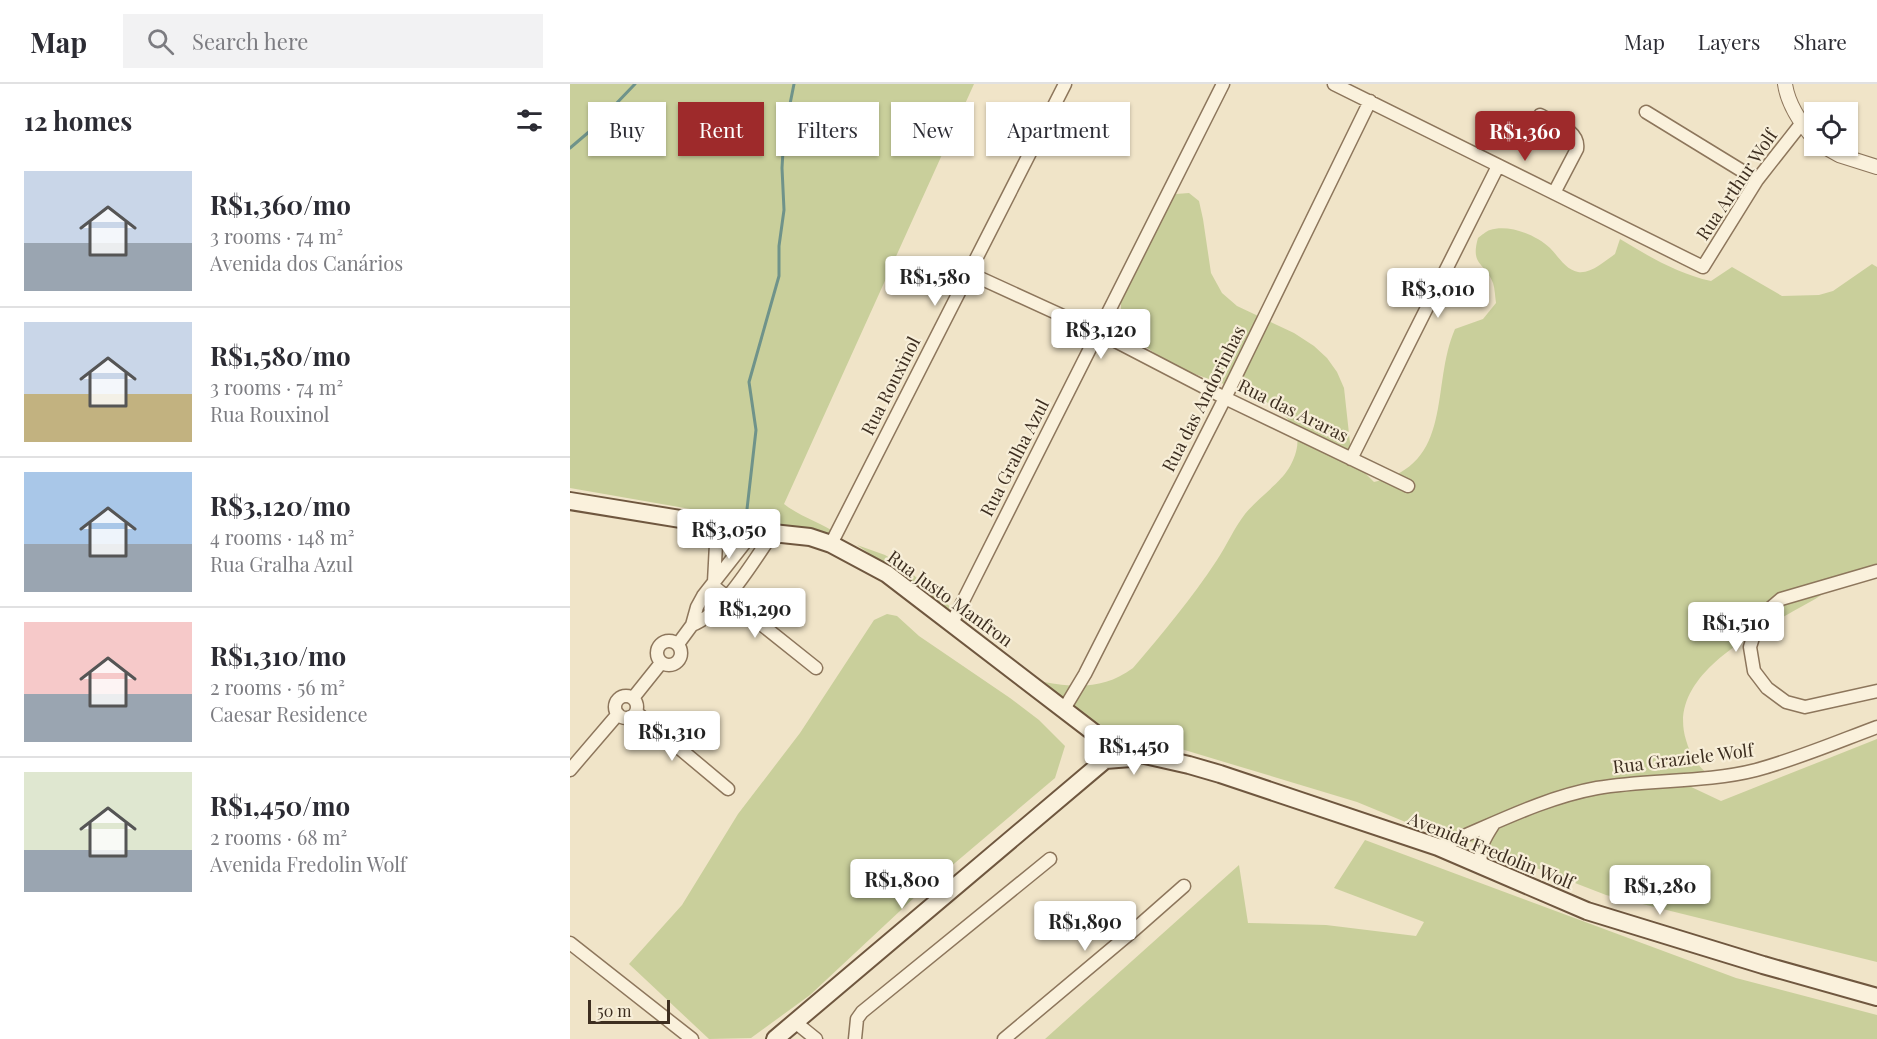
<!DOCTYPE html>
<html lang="en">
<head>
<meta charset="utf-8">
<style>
  body { margin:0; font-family:"Playfair Display",serif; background:#f2f2f3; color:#2b2b33; height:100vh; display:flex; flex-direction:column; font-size:22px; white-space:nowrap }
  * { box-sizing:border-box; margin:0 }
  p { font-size:20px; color:#7c7c81 }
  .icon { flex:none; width:33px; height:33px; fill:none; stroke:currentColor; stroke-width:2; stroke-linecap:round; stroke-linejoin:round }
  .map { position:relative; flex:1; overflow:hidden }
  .sheet { display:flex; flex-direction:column; background:#fff; width:570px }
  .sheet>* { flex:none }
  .guide { position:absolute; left:18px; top:18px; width:570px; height:54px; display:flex; gap:12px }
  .tools { position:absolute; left:1234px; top:18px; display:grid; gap:12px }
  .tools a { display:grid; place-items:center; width:54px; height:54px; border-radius:0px; background:#fff; box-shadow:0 2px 4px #0004; font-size:30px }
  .scale { position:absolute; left:18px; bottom:15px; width:82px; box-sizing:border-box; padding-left:6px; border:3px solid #3d2e20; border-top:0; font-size:16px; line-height:21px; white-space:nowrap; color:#3d2e20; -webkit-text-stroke:4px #f7eed8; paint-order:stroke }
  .price { position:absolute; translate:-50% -51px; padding:0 14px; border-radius:6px; background:#fff; color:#222; font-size:20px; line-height:39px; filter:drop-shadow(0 2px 3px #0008) }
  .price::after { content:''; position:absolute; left:50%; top:36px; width:18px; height:14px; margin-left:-9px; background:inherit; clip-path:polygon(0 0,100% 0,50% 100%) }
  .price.on { background:#9e2a2b; color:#fff }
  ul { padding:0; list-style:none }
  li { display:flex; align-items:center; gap:18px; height:150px; padding:0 24px }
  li+li { border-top:2px solid #e1e1e2 }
  li span { display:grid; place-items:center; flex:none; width:168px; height:120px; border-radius:0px; color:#555 }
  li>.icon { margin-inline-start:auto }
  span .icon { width:72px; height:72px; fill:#fffc; stroke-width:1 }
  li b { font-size:26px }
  h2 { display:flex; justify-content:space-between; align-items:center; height:72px; padding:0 24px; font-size:26px }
  .pill { padding:0 21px; border-radius:0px; background:#fff; box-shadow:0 2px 4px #0004; font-size:21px; line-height:54px }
  .pill.on { background:#9e2a2b; color:#fff }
  header { display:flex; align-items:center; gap:36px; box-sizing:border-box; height:84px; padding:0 30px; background:#fff; border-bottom:2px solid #e1e1e2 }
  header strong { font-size:28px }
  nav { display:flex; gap:33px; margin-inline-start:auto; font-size:21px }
  .search { width:420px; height:54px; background:#f2f2f3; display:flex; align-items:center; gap:15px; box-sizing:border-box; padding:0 21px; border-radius:0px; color:#7c7c81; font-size:22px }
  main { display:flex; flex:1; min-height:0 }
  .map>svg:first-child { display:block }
</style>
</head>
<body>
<header>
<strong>Map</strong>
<div class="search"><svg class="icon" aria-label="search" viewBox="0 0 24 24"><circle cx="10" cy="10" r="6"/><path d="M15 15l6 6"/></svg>Search here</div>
<nav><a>Map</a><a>Layers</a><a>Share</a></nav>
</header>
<main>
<section class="sheet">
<h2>12 homes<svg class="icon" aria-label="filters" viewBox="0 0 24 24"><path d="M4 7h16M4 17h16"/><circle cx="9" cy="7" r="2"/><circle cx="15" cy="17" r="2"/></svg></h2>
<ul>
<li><span style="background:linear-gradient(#c9d6e8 60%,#9aa5b1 0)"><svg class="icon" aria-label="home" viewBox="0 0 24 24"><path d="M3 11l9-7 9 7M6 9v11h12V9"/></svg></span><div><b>R$1,360/mo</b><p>3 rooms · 74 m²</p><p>Avenida dos Canários</p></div></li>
<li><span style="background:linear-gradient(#c9d6e8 60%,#c2b280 0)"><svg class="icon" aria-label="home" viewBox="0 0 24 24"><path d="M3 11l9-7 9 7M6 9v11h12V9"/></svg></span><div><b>R$1,580/mo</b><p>3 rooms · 74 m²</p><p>Rua Rouxinol</p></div></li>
<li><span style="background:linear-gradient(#a9c7e8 60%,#9aa5b1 0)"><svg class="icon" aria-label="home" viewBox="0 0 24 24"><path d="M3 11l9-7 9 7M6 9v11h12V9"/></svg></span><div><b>R$3,120/mo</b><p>4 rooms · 148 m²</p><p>Rua Gralha Azul</p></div></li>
<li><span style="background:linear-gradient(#f6c9c9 60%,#9aa5b1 0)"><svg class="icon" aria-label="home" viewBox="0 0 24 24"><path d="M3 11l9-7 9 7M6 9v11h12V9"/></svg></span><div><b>R$1,310/mo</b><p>2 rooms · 56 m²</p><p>Caesar Residence</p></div></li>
<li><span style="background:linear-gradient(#dfe7d0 65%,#9aa5b1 0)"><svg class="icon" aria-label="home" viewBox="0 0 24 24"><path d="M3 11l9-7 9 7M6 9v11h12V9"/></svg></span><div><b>R$1,450/mo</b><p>2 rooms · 68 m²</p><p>Avenida Fredolin Wolf</p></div></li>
</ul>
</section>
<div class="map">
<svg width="1307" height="955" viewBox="0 0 1307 955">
  <rect width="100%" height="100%" fill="#f0e4c8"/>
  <path fill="#c9cf9b" d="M0,0h404l-190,420c18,14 37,18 55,31l-269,-47z
    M619,109l10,8 4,18 8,54 11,20 15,13 57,27 20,13 13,12 10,14 7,16 7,64 7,14 16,16c81,-17 56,-96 81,-153l28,-10 13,-16c-1,-6 -1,-14 -3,-20 -8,-21 -23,-17 -15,-45 3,-2 8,-7 12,-8 19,-6 46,5 60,18 8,8 16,22 28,24 13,2 27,-11 37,-18l5,-15c28,17 58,35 91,42l21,-14 50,29 37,-1 14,-4 39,-27 5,3v298c-14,7 -28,13 -41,21 -10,5 -18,12 -28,17 -45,26 -143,70 -122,137 3,12 11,26 22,34 5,3 12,4 17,6l-20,5 -35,-8 51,24 156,-62v223l-271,-67 -116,-45 -40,-17 -13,2 -80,-33 -262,-79 -51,-41c32,6 61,7 89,-14 29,-34 59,-70 84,-108 10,-15 17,-32 28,-46 12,-15 35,-31 44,-46 6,-10 11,-24 7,-35 -12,-35 -73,-48 -104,-60 -15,-6 -30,-14 -43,-24 -19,-14 -29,-24 -28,-48l43,-96 12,-11z
    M287,461l28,10 18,11 66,57z
    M317,530l10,2 22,20 91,62 29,22 26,26 -10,32 -139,118 -106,99 -59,43 -42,1 -80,-75 53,-59 56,-91 62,-81 74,-113z
    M795,756l371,138 141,37v24h-832l194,-174 9,58 78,2 90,11 8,-14 -90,-34z"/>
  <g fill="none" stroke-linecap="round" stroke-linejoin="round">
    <path stroke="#6f938a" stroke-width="3" d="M0,64l20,-17 45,-47
      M176,434l10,-88 -7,-48 30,-106v-30l5,-36 -2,-42 2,-34 10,-50"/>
    <g stroke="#8d765c" stroke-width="15">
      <path id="minor" d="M764,0l369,183 54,-87 44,-56
        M1076,28l111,68
        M970,31c14,8 40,15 37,34l-23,44
        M399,189l129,59 127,66 183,88
        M781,375l147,-293
        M261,460l234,-460
        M1307,487l-96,28 -14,12 -10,14 -7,22 4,24 13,17 19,14 19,5 72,-16
        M144,498l3,-57
        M142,501l104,83
        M382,539l271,-539
        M122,541c31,-11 62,-65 81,-92
        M87 569a12 12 0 1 1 24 0a12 12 0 1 1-24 0Z
        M108,560l14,-19 5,-18 6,-11 51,-65
        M45 623a11 11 0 1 1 22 0a11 11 0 1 1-22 0Z
        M63,614l28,-35
        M494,625l21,-35 140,-276 145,-297
        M66,628l92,77
        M0,686l48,-56
        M868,763c52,-21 104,-49 159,-59 52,-9 108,-5 159,-18 41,-11 81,-28 121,-43
        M911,780c-2,-17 3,-25 12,-39
        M0,859l122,96
        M225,938l21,17
        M285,955l2,-20 5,-7 188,-153
        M434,955l130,-109 50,-44"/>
    </g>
    <g stroke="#8d765c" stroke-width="16">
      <path id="tertiary" d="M1215,0c3,21 17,41 30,56
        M1253,62l16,9 38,12"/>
    </g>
    <g stroke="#6f573f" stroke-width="20">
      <path id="secondary" d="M0,417l184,30 56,6 21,7 56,30 227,174 75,17 31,9 218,73 149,64 176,54 114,32
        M205,955l330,-279 26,-2"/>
    </g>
    <use href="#minor" stroke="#faf1dc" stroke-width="12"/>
    <use href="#tertiary" stroke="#faf1dc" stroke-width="14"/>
    <use href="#secondary" stroke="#faf1dc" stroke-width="16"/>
  </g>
  <g text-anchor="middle" stroke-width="4.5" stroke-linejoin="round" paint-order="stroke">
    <g font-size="18" fill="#3d2e20" stroke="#f7eed8">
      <text transform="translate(1167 101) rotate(-56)" y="6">Rua Arthur Wolf</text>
      <text transform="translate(321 302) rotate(-63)" y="6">Rua Rouxinol</text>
      <text transform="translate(634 315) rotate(-63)" y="6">Rua das Andorinhas</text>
      <text transform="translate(723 327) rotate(26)" y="6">Rua das Araras</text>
      <text transform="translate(445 374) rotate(-63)" y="6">Rua Gralha Azul</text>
      <text transform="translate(380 515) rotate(36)" y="6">Rua Justo Manfron</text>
      <text transform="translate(1113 675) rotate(-7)" y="6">Rua Graziele Wolf</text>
      <text transform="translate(921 767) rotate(22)" y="6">Avenida Fredolin Wolf</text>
    </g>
  </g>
</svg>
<div class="tools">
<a><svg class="icon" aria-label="locate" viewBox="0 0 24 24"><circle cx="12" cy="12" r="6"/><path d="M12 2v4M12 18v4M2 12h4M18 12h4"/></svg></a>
</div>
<div class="scale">50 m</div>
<b class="price on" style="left:955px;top:78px">R$1,360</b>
<b class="price" style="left:365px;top:223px">R$1,580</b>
<b class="price" style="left:868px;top:235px">R$3,010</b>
<b class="price" style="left:531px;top:276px">R$3,120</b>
<b class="price" style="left:159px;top:476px">R$3,050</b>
<b class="price" style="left:185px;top:555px">R$1,290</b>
<b class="price" style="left:1166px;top:569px">R$1,510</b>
<b class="price" style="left:102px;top:678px">R$1,310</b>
<b class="price" style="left:564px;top:692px">R$1,450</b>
<b class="price" style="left:332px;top:826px">R$1,800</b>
<b class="price" style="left:1090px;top:832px">R$1,280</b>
<b class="price" style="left:515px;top:868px">R$1,890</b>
<div class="guide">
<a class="pill">Buy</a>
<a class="pill on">Rent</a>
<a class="pill">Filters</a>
<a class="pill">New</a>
<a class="pill">Apartment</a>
</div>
</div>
</main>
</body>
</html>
